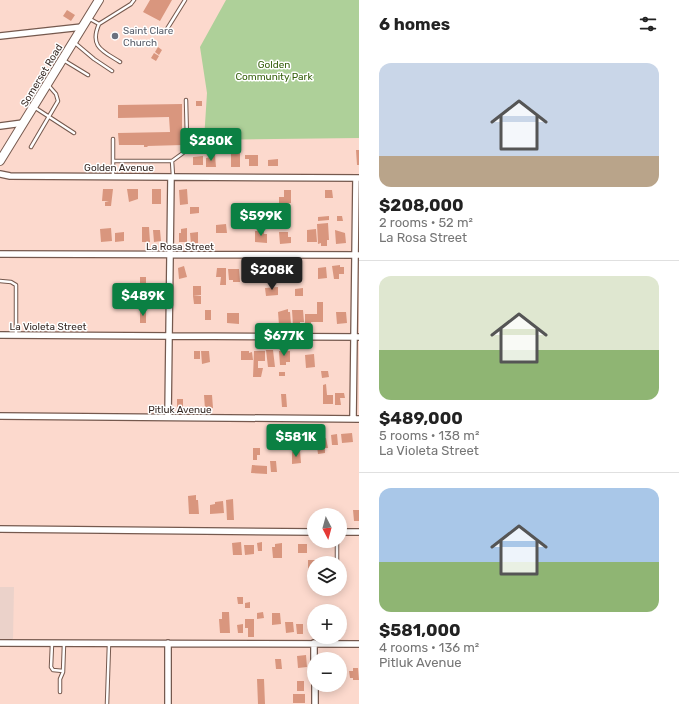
<!DOCTYPE html>
<html lang="en">
<head>
<meta charset="utf-8">
<style>
  body { margin:0; font-family:Rubik,sans-serif; background:#f6f6f6; color:#222; height:100vh; display:flex; flex-direction:column; font-size:15px; white-space:nowrap }
  * { box-sizing:border-box; margin:0 }
  p { font-size:13px; color:#767676 }
  .icon { flex:none; width:22px; height:22px; fill:none; stroke:currentColor; stroke-width:2; stroke-linecap:round; stroke-linejoin:round }
  .map { position:relative; flex:1; overflow:hidden }
  .sheet { display:flex; flex-direction:column; background:#fff; width:320px }
  .sheet>* { flex:none }
  .needle { width:26px; rotate:174deg }
  .controls { position:absolute; left:307px; top:508px; display:grid; gap:8px }
  .controls a { display:grid; place-items:center; width:40px; height:40px; border-radius:50%; background:#fff; box-shadow:0 2px 10px #0003; font-size:20px }
  .price { position:absolute; translate:-50% -34px; padding:0 9px; border-radius:4px; background:#0b8043; color:#fff; font-size:13px; line-height:26px; filter:drop-shadow(0 1px 2px #0008) }
  .price::after { content:''; position:absolute; left:50%; top:24px; width:12px; height:9px; margin-left:-6px; background:inherit; clip-path:polygon(0 0,100% 0,50% 100%) }
  .price.on { background:#222; color:#fff }
  ul { padding:0; list-style:none }
  li { display:grid; align-content:center; gap:8px; height:212px; padding:0 20px }
  li+li { border-top:1px solid #e0e0e0 }
  li span { display:grid; place-items:center; height:124px; border-radius:12px; color:#555 }
  li>.icon { margin-inline-start:auto }
  span .icon { width:72px; height:72px; fill:#fffc; stroke-width:1 }
  li b { font-size:17px }
  h2 { display:flex; justify-content:space-between; align-items:center; height:48px; padding:0 20px; font-size:17px }
  main { display:flex; flex:1; min-height:0 }
  .map>svg:first-child { display:block }
</style>
</head>
<body>
<main>
<div class="map">
<svg width="359" height="704" viewBox="0 0 359 704">
  <rect width="100%" height="100%" fill="#fcd9cd"/>
  <path fill="#ebd2ca" d="M0,587h14l-1,53h-13z"/>
  <path fill="#aed099" d="M226,0h133v138l-155,2 3,-47 -7,-46z"/>
  <path fill="#d9967e" d="M150,0h22l-12,21 -17,-9z
    M67,10l8,5 -4,6 -8,-5z
    M158,47l4,3 -3,5 -4,-3z
    M154,53l5,3 -3,5 -5,-3z
    M196,101h6v5h-6z
    M182,104v41l-35,1 1,1h-4v-2h-25l-1,-12 52,-1 -1,-15 -51,1v-13z
    M199,140l3,2v3l-10,1 -1,-5z
    M356,150h3v15h-2z
    M231,153h9v14h-9z
    M210,155h5l1,12h-10v-9l5,-1z
    M245,155h13v11h-9v-7h-4z
    M203,156v9h-10v-8z
    M278,159v7h-10v-6z
    M103,189h10l-2,17h-6v-4l4,-1h-7z
    M127,189h11v10l-9,3z
    M152,189h9v15h-9z
    M187,189l1,15 -8,1 -1,-15z
    M284,190h7v13l-12,1v-7h5z
    M325,190h7l1,8h-8z
    M190,207h9v6l-9,1z
    M329,216v4l-11,1v-4z
    M337,216h5l1,5h-6z
    M328,223l1,17h-2v6h-6v-3l-3,1 -1,-20z
    M226,224l1,9h-11v-8z
    M142,227h7l1,15h-8z
    M111,228l1,13 -11,1 -1,-13z
    M187,228v14h-8v-9h2v-4z
    M316,229l1,13h-10v-12z
    M153,230h7l1,11 -7,1z
    M335,230l10,3 1,10 -10,1z
    M255,231h9v3h3v9l-12,-1z
    M124,232v9l-9,1v-9z
    M198,232v11l-7,1 -1,-11z
    M279,232h9v5h3v6l-11,1z
    M340,265v2h4v7h-5v5h-5l-2,-13z
    M184,266l3,11 -8,2 -1,-11z
    M269,267h8v9l-8,1z
    M279,267h11l1,15h-4v-3l-7,1z
    M326,267l1,11 -9,1v-11z
    M217,268h9v17h-6l1,-8h-5z
    M253,268h10v10l-6,1 -1,-3h-2z
    M228,269h11l1,13h-7v-2h-4z
    M140,277h6v10h-6z
    M193,286h8v9l-8,1z
    M278,287v8l-12,1 -1,-8z
    M303,288v8h-8v-7z
    M193,296h8v8h-7z
    M317,302h6v20h-12v3h-6v-11h12z
    M288,309v3h2l1,12 -12,1 -1,-13z
    M205,310h6v10h-6z
    M292,310h11l1,12h-4v4h-7z
    M140,311h6v12h-6z
    M336,312h10l1,11 -10,1z
    M227,313h12v11l-12,-1z
    M266,350h7l2,17h-7z
    M194,351h6v8h-6z
    M201,351h8l1,11 -8,2z
    M241,351h8v2l3,-1 1,8h-12z
    M254,351h11v10h-7v7h5l-2,9h-8z
    M279,351h11v11h-4v3h-6z
    M314,354l1,13 -9,1 -1,-13z
    M321,371h7l1,6 -7,1z
    M279,372h6v4h-6z
    M326,384l1,11h6v9h-10v-19z
    M335,393h9l1,5h-5l1,7h-6z
    M281,394h5l1,13h-5z
    M204,395h8l1,13 -8,1z
    M177,399h6v8h-6z
    M288,432l1,11 -11,1v-4h3l-1,-7z
    M352,433l1,9 -11,1 -1,-9z
    M337,434l1,11h-6l-1,-10z
    M326,438l2,10h-3v5l-7,1 -2,-15z
    M253,448h7v7h-3v5h-4z
    M300,451l1,12 -9,1v-12z
    M270,461h6l1,11h-6z
    M252,465l15,1v8l-16,-1z
    M196,495v5h2l1,14h-10l-1,-18z
    M233,499l1,21h-7l-1,-20z
    M223,501l1,12 -14,1v-9l5,-1v-2z
    M353,510h6v11h-5z
    M241,542l1,13h-9l-1,-12z
    M262,542v9h-4l-1,-8z
    M282,543v15h-9l-1,-11h3v-3z
    M298,544h9v9h-9z
    M244,545h10v9l-9,1z
    M308,560h10v3h-4v10h-6z
    M237,597h6v7h-5z
    M250,602v6h-5v-5z
    M222,612h7l1,21h-10l-1,-14h3z
    M263,612l1,6 -7,1v-6z
    M272,613h8l1,11 -9,1z
    M245,619h9v18h-6v-9h-3z
    M285,622h8l1,10 -8,1z
    M340,622h5l1,9h-6z
    M243,624v9h-5l-1,-8z
    M296,624h7v10h-6z
    M306,655l1,12 -9,1 -1,-12z
    M275,659h6l1,10h-6z
    M353,668h5l1,12h-6v-2h-3l-1,-7h4z
    M257,679h7l1,25h-7z
    M297,681h7v10h-7z
    M293,694h12v9h-12z"/>
  <g fill="none" stroke-linecap="round" stroke-linejoin="round">
    <g stroke="#75594e" stroke-width="4.5">
      <path id="service" d="M90,19l9,5 32,-20 3,-4
        M99,24c-10,23 4,27 21,38
        M167,29l18,-29
        M75,43l19,16 18,12
        M65,61l23,14
        M34,107l40,26
        M113,139v22
        M31,147l27,-46 -2,-7 -7,-8
        M172,161l11,-8 4,-14 -1,-39
        M113,176v-15h59l1,15
        M0,281l11,1 5,3v49
        M337,563v-22
        M52,644l-1,23 2,3 10,1
        M60,692v-13l3,-7 1,-28
        M107,704l2,-60"/>
    </g>
    <g stroke="#75594e" stroke-width="8">
      <path id="minor" d="M0,36l82,-9
        M0,126l23,-3
        M0,174l10,2 349,2
        M0,254l359,1
        M0,335l359,2
        M0,416l359,3
        M168,417l3,-240
        M353,419l3,-241
        M0,529l314,3
        M340,532h19
        M0,643l359,1
        M314,643v16
        M315,685v19
        M168,704v-61"/>
    </g>
    <g stroke="#75594e" stroke-width="10">
      <path id="secondary" d="M0,161l99,-161"/>
    </g>
    <use href="#service" stroke="#fff" stroke-width="2.5"/>
    <use href="#minor" stroke="#fff" stroke-width="5.5"/>
    <use href="#secondary" stroke="#fff" stroke-width="8"/>
  </g>
  <circle fill="#6b7280" stroke="#fff" stroke-width="1.5" cx="115" cy="36" r="4"/>
  <g text-anchor="middle" stroke-width="3" stroke-linejoin="round" paint-order="stroke">
    <g font-size="10" fill="#5b616d" stroke="#fff" text-anchor="start">
      <text x="123" y="34">Saint Clare<tspan x="123" dy="12">Church</tspan></text>
    </g>
    <g font-size="10" fill="#36600d" stroke="#fff">
      <text x="274" y="68">Golden<tspan x="274" dy="12">Community Park</tspan></text>
    </g>
    <g font-size="10" fill="#382b26" stroke="#fff">
      <text transform="translate(41 75) rotate(-59)" y="4">Somerset Road</text>
      <text x="119" y="171">Golden Avenue</text>
      <text x="180" y="250">La Rosa Street</text>
      <text x="48" y="330">La Violeta Street</text>
      <text x="180" y="413">Pitluk Avenue</text>
    </g>
  </g>
</svg>
<div class="controls">
<a><svg class="needle" viewBox="-14 -14 28 28"><path d="M0-13l5 13h-10z" fill="#e53935"/><path d="M0 13l5-13h-10z" fill="#767676"/></svg></a>
<a><svg class="icon" aria-label="layers" viewBox="0 0 24 24"><path d="M12 4l9 5-9 5-9-5zM3 14l9 5 9-5"/></svg></a>
<a>+</a>
<a>−</a>
</div>
<b class="price" style="left:211px;top:162px">$280K</b>
<b class="price" style="left:261px;top:237px">$599K</b>
<b class="price on" style="left:272px;top:291px">$208K</b>
<b class="price" style="left:143px;top:317px">$489K</b>
<b class="price" style="left:284px;top:357px">$677K</b>
<b class="price" style="left:296px;top:458px">$581K</b>
</div>
<section class="sheet">
<h2>6 homes<svg class="icon" aria-label="filters" viewBox="0 0 24 24"><path d="M4 7h16M4 17h16"/><circle cx="9" cy="7" r="2"/><circle cx="15" cy="17" r="2"/></svg></h2>
<ul>
<li><span style="background:linear-gradient(#c9d6e8 75%,#b9a48a 0)"><svg class="icon" aria-label="home" viewBox="0 0 24 24"><path d="M3 11l9-7 9 7M6 9v11h12V9"/></svg></span><div><b>$208,000</b><p>2 rooms · 52 m²</p><p>La Rosa Street</p></div></li>
<li><span style="background:linear-gradient(#dfe7d0 60%,#8fb573 0)"><svg class="icon" aria-label="home" viewBox="0 0 24 24"><path d="M3 11l9-7 9 7M6 9v11h12V9"/></svg></span><div><b>$489,000</b><p>5 rooms · 138 m²</p><p>La Violeta Street</p></div></li>
<li><span style="background:linear-gradient(#a9c7e8 60%,#8fb573 0)"><svg class="icon" aria-label="home" viewBox="0 0 24 24"><path d="M3 11l9-7 9 7M6 9v11h12V9"/></svg></span><div><b>$581,000</b><p>4 rooms · 136 m²</p><p>Pitluk Avenue</p></div></li>
</ul>
</section>
</main>
</body>
</html>
